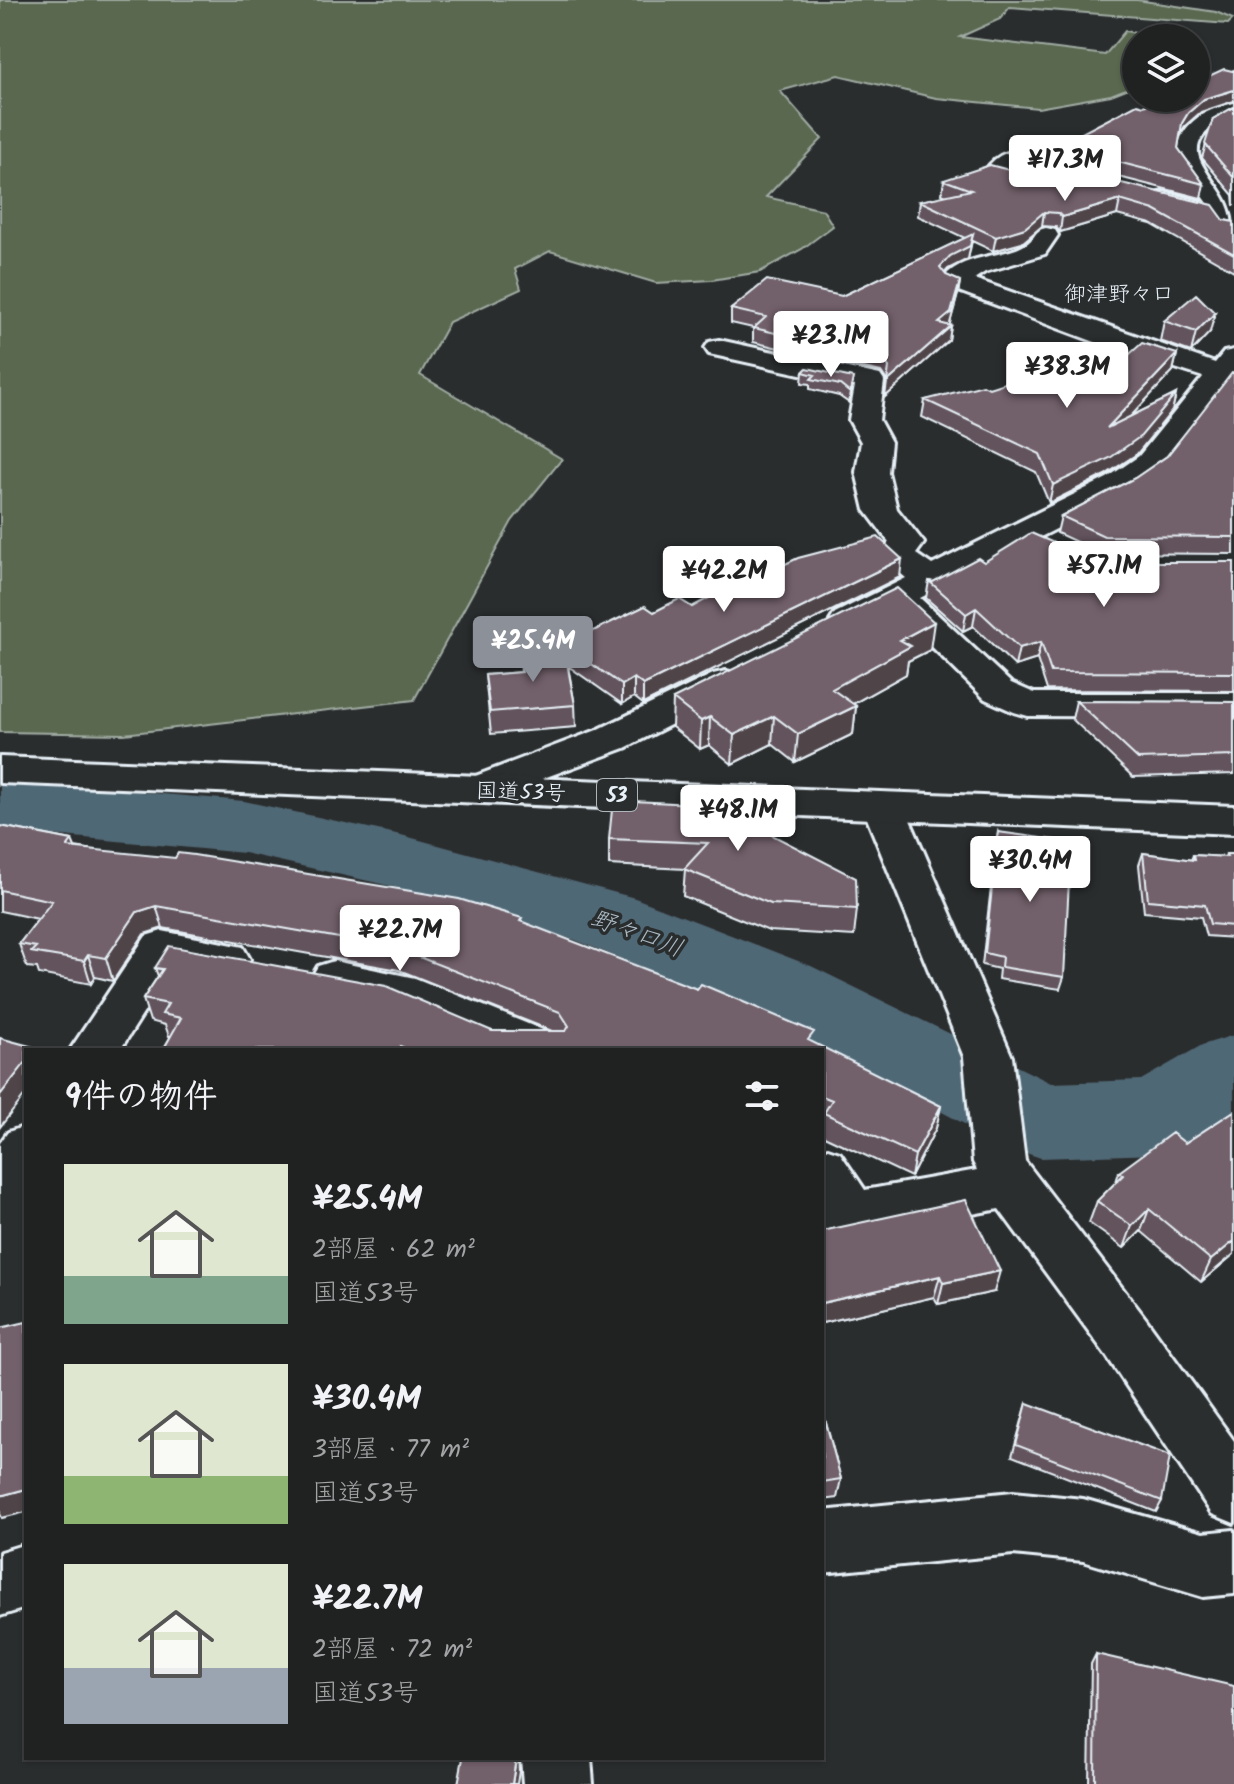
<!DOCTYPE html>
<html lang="ja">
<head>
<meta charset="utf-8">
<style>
  body { margin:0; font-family:Kalam,"Klee One",sans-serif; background:#2d2f2f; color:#f1f3f6; height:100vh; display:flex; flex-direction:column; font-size:30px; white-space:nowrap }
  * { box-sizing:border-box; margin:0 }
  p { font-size:26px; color:#a2a4a5 }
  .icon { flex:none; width:44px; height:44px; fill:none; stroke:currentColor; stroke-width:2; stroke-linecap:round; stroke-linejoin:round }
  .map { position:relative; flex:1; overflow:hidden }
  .panel { position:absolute; left:24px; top:1048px; width:800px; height:712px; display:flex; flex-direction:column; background:#202222; border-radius:0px; box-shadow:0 2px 6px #0004,0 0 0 2px #3d3f40 }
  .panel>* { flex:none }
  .controls { position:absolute; left:1122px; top:24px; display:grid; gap:16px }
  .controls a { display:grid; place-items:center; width:88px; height:88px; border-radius:50%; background:#202222; box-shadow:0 2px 6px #0004,0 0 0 2px #3d3f40; font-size:40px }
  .price { position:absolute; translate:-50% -68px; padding:0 18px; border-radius:8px; background:#fff; color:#222; font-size:26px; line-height:52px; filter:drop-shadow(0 2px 4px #0008) }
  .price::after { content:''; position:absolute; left:50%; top:48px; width:24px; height:18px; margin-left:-12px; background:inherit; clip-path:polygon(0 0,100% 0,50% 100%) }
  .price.current { background:#8c9099; color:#fff }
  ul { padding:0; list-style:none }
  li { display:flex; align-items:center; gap:24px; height:200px; padding:0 40px }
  li span { display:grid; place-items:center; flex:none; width:224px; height:160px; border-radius:0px; color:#555 }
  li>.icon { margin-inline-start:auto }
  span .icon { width:96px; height:96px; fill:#fffc; stroke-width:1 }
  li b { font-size:34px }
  h2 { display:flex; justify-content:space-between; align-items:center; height:96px; padding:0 40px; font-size:34px }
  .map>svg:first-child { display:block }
</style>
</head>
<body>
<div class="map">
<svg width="1234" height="1784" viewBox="0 0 1234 1784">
  <rect width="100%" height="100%" fill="#2a2d2e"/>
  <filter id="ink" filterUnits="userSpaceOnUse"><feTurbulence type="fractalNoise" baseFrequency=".0125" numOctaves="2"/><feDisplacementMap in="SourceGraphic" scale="16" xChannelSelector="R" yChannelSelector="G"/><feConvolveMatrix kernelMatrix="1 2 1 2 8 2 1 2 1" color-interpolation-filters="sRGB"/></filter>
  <g filter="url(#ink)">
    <path fill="#5a6850" stroke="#a1aca4" stroke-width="2" d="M0,0h1137l79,12 17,7 -5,5 -218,-17 -10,12 -40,18 145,18 20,-24 38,7h-27v24l-5,3 5,4 -2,17 -23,9 -73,13 -102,-10 -98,-23 -58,16 42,48 -56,58 57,13 10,16 -31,23 -42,23 -48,8 -56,3 -106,-32 -35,18 6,20 -72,33 -29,53 142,84 -50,62 -98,179 -290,34 -124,-2z"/>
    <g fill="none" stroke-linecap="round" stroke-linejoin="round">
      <path fill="#506875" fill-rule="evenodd" d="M0,780l244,21 157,34 234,63 176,68 240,117 90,-3 61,-35 32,-10v80l-45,28 -33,11 -115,4 -33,-11 -259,-137 -174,-70 -180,-53 -151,-34 -244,-23z"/>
      <g stroke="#e8f1f8" stroke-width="6">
        <path id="minor" d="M1234,103v12c-17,6 -44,23 -34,45 12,27 34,38 32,75l-9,-2 -12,-15 -56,-14 -4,-5 4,-5 8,-2 45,11 -31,-43c0,-36 26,-50 57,-57z
          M1007,153l11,7 -7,8 47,12 3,5 -3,5 -8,2 -62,-16 -3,-5c6,-9 12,-15 22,-18z
          M1046,228l9,2 3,5 -13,19 -60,18 -11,7 241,84 9,-11 10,-2v37l-7,-2 -66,85 -32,22 -209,106 91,85 23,10h200v24l-206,-1 -14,-4 -29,-13 -79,-78 -13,-9c-19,10 -36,22 -58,17l-5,-8 5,-8 71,-35 -27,-23 10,-13 -24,-32 -9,-38 5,-30 -12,-22 6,-34 -146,-32 -4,-6 4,-6 10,-2 161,35 4,6 -5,39 12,22 -3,30 9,37 27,34 -8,11 16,11 175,-87 32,-22 64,-79 -100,-32 -158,-59 -4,-5c20,-29 65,-22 87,-38 8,-6 7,-13 18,-15z
          M726,671l13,3 6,8 -6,8 -114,58 -146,54 -14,-4 -6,-9 6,-9 132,-50 116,-56z
          M883,793l15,4 6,9 108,251 13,104 121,158 88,122v82l-22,-9 -106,-159 -107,-146 -177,33v-95l18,6 25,37 112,-20 -4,-8 -9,-105 -102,-251 6,-9z
          M162,931l81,16 7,12 -7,12 -16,4 -53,-10 -54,85h-50l76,-114z
          M334,961l81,17 145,59 7,13h-72l-106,-45 -71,-15 -7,-12 7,-12z
          M26,1126v212l-3,1 -20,-7 -3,-7v-182l8,-11z
          M1013,1492l70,7 120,34 31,-3v64l-31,3 -120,-36 -70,-7 -191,19v-62z
          M26,1544v64l-26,8v-64z
          M521,1758h70l2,26h-70z"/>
      </g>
      <g stroke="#e8f1f8" stroke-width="6">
        <path id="trunk" d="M0,757l1234,49v28l-1234,-51z"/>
      </g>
      <use href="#minor" fill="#2a2d2e" fill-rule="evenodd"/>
      <use href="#trunk" fill="#2a2d2e" fill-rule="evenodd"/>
    </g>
    <path fill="#62535b" stroke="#e8f1f8" stroke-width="2" d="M1232,71l-31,41 -16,14 -5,8 -2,14 26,36 -3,14 -94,-24 -35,7 -49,-13 3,-14 37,-11 81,-37z
      M1234,107v99l-1,-11 -31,-37 11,-39z
      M944,180l130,7 160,35v49l-83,-47 -34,-9 -57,17 -4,-5 -14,-1 -20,17 -29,8 -21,-10 -4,18 -20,10 -4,4 2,2 14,6 -2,13 -9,32h2l-2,14 -64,57 2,-16 -6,-9 -128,-30v-14l-22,-5v-14l111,-13 123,-58 -47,-22 2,-15 26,-5 -4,-2z
      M1164,321l46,11 -19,20 -31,-11z
      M1177,354l-4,17 -43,46 46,-23 -4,17 -35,43 -32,21 -56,28 -13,-31 -114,-55 3,-17 64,-12 116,-12z
      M807,368l45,20 -3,15 -10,-7 -29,-7v-5l-8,-1 1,-11z
      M1234,373v181l-134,-1 -43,-20 4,-17 74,-38 32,-22z
      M984,562h250v129l-187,-1 -10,-31 -22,7 -42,-40 -10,5 -37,-33 3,-17 4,1z
      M766,573l134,4 -257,127 -9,-7 -12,7 -54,-38 7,39 1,22 -85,7 -6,-59 36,-3 -1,-10 134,-50 38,-5z
      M930,650l-22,11 -2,13 -53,30 3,2 -3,28 -58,28 -23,-18 -40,20 -23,-19 -9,4 -28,-22 1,-28z
      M1076,701l158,1v72l-101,3 -61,-58z
      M749,823l108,86 -3,27 -85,-5 -86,-35 2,-27 -76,-4v-26z
      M0,826l72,14 3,7 447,75 290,121 129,63 -5,22 -25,49 -89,-42v-85h-659l8,-14h-2l-4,-11 -15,-4 -7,-22 15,-23 -3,-8 337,63h60l-153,-61 -236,-42 -19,6 -31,47 -18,-4 -4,7 -52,-10 -2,-6 -10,-1 -8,-23 19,-25 -38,-8z
      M998,832l66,145 -4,12 -62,-10 1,-10 -17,-4 14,-121z
      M1143,853l48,7 2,-5 32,2 1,-3h8v84l-28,-2 -5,-19 -57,-5 -5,-47z
      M1234,1111v143l-33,28 -60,-51 -17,17 -35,-25 8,-22 19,-19 3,-10 66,-29z
      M822,1231l172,61 -56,12 -4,-7 -112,26z
      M1027,1403l135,98 -6,11 -144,-56z
      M822,1408l19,71 -4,19 -15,2z
      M1096,1654l138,130h-145l2,-120z"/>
    <path fill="#50444a" stroke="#e8f1f8" stroke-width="2" d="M1234,90v11l-33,11 -16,14 -6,10 3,-13 6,-10 16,-14z
      M1110,160l-3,14 -35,7 3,-14z
      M1120,200l-3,15 -57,17 2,-15z
      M1044,212l-2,14 -20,17 -29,8 3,-14z
      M973,234l-5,25 -20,10 -10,12 2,-14 10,-11z
      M960,281l-2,13 -9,33 -10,-4z
      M1215,313l-5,19 -19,20 5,-20z
      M951,326l-2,14 -64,57 2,-15z
      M1177,354l-4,17 -70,75 4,-18z
      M1176,394l-4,17 -35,43 -32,21 -56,28 4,-18z
      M902,559l-2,18 -257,127v-19z
      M976,608l-3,18 -10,5 3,-17z
      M934,622l-4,28 -22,11 -2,13 -77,43 3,-28 68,-49z
      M1041,642l-4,17 -22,7 4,-18z
      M634,678v19l-12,7v-19z
      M856,706l-3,28 -58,28 3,-28z
      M774,716l-2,28 -40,20 2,-29z
      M710,717l-1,28 -9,4 1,-28z
      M156,906l7,22 -19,6 -31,47 -7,-23 31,-46z
      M88,955l7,22 -4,7 -7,-23z
      M26,1062v32l-26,33v-32z
      M941,1106l-5,22 -25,49 4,-22z
      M1149,1209l-8,22 -17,17 8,-22z
      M1234,1241v13l-33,28 10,-22z
      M1000,1271l-6,21 -56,12 5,-21z
      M940,1276l-6,21 -112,26v-20z
      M26,1489v23l-24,6 -2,-4v-18z
      M516,1758h2l1,13 -2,13h-5z"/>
    <path fill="#72616a" stroke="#e8f1f8" stroke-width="2" d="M1224,69l8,2 2,-1v20l-30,9 -16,14 -6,10 -4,25 26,36 -94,-24 -35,7 -49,-13 37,-11 74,-39 7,2 17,-8h35v-16z
      M1234,107v71l-29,-34 8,-25z
      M990,165l84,22 35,-7 104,25 11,15 10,2v32l-80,-44 -34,-10 -58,17 -4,-4 -14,-1 -19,16 -29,9 -76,-36 51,-11 -27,-10z
      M973,234l-3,12 -20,10 -10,11 6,8 14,6 -9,32 -12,10 12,3 -64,56 2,-15 -7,-9 -128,-30 12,-11 -35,-8 36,-29 75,16z
      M1196,294l19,19 -19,19 -32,-11z
      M1142,343l35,11 -70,74 69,-34 -35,42 -31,22 -57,27 -13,-31 -115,-54 58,-15 6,3 82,-27 34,15z
      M807,368l46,10 -3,15 -10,-8 -29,-6 4,-4 -12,-3z
      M1232,373h2v164l-130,-1 -43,-20 74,-38 32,-22z
      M1031,533l66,29h137v111l-183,-1 -10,-30 -22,6 -43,-40 -10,6 -37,-33 4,1 45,-24 6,4z
      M878,537l24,22 -259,126 -9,-7 -12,7 -58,-40 81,-39 9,6 25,-13 13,8 69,-37 5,3 32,-15z
      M897,588l37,34 -34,18 11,6 -79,43 24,17 -58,28 -24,-18 -40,19 -24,-18 -9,4 -28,-22z
      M563,642l12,63 -85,7 -5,-37 37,-3 -2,-10z
      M1076,701l158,1v54l-96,3z
      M613,800l101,5 20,10 9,-11 6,19 107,55 1,31 -86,-5 -87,-35 24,-26 -99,-4z
      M0,826l72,14 -5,7 108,11 3,-5 16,2 265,44 63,19 -2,3 177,68 4,-5 113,48 -6,8 133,66 -26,49 -91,-42 8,-13 -10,-4v-46h-412l-10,-4 -2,4h-235l18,-32 -19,-4 6,-10 -25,-5 20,-30 -8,-1 14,-22 217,40 106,45h74l3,-5 -9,-14 -164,-64 -240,-42 -19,6 -31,46 -18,-3 -4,6 -53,-9 5,-5 -17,-3 33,-43 -52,-11z
      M998,832l73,10 -7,135 -63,-10 1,-10 -17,-4z
      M1143,853l51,7 -1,-5 34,2 -1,-3h8v72l-24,-2 -5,-19 -57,-5z
      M0,1038l37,10 -1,2h-10v12l-26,33z
      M1234,1111v130l-23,19 -62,-51 -17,17 -35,-25 26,-26 -4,-3 53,-39 13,10z
      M966,1200l34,71 -57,12 -3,-7 -118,27v-72z
      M26,1322v167l-26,7v-168z
      M1027,1403l143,53 -8,45 -146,-56z
      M822,1408l19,71 -19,3z
      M1096,1654l138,32v98h-139z
      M463,1758h53l-4,26h-54z"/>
  </g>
  <g text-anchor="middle" stroke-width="7" stroke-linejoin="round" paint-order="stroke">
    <rect fill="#2a2d2e" stroke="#afb6bb" stroke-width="2" x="597" y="779" width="40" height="32" rx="6"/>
    <g font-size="20" font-weight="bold" fill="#e8f1f8">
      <text x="617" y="802">53</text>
    </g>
    <g font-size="22" fill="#e8f1f8" stroke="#2a2d2e">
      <text x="1119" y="301">御津野々口</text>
    </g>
    <g font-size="22" fill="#e8f1f8" stroke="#2a2d2e">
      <text transform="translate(521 791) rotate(2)" y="8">国道53号</text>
    </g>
    <g font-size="24" font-style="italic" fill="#abbac4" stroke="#2a2d2e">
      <text transform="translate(637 933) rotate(20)" y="8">野々口川</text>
    </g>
  </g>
</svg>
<div class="controls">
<a><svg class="icon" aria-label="layers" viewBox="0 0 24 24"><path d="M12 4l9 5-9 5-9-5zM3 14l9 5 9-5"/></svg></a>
</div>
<b class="price" style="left:1065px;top:203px">¥17.3M</b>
<b class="price" style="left:831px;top:379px">¥23.1M</b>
<b class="price" style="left:1067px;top:410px">¥38.3M</b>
<b class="price" style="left:1104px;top:609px">¥57.1M</b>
<b class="price" style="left:724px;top:614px">¥42.2M</b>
<b class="price current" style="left:533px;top:684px">¥25.4M</b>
<b class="price" style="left:738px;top:853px">¥48.1M</b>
<b class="price" style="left:1030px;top:904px">¥30.4M</b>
<b class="price" style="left:400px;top:973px">¥22.7M</b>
<section class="panel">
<h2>9件の物件<svg class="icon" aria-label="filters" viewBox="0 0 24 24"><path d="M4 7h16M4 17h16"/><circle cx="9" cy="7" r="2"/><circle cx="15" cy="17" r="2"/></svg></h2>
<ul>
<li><span style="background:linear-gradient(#dfe7d0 70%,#7fa58c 0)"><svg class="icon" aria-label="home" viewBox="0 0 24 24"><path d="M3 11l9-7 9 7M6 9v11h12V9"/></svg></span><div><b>¥25.4M</b><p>2部屋 · 62 m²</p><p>国道53号</p></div></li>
<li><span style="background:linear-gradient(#dfe7d0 70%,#8fb573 0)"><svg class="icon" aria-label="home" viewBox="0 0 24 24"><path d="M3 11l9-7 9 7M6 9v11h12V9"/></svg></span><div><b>¥30.4M</b><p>3部屋 · 77 m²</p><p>国道53号</p></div></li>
<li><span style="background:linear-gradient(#dfe7d0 65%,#9aa5b1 0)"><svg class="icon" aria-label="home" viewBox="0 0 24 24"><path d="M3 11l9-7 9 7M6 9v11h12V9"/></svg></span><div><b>¥22.7M</b><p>2部屋 · 72 m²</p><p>国道53号</p></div></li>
</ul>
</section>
</div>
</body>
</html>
